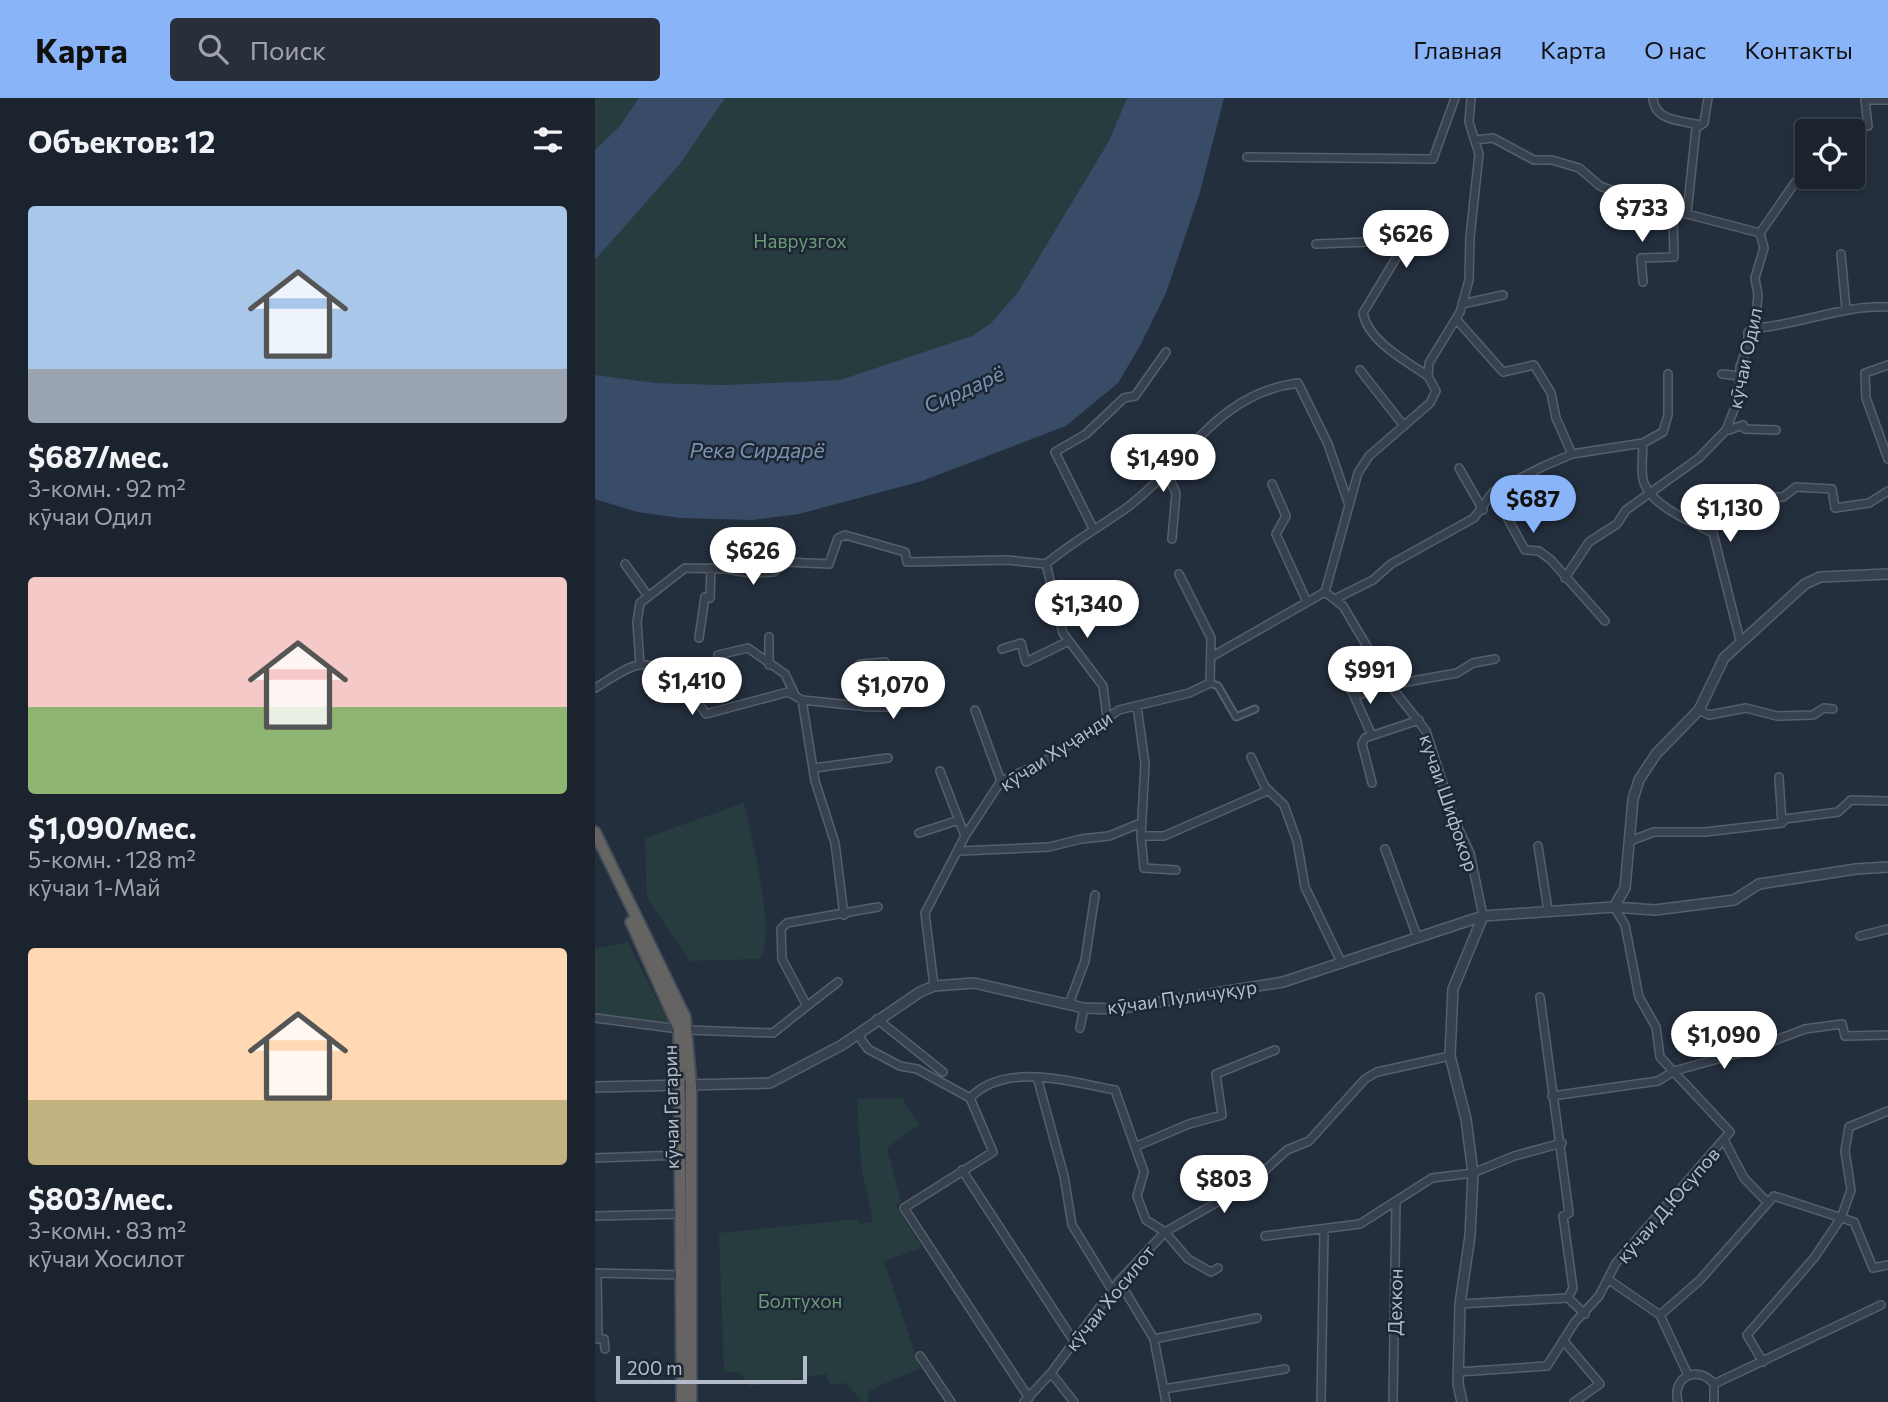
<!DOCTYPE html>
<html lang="ru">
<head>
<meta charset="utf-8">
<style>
  body { margin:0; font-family:Commissioner,sans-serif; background:#282f3a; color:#f1f3f6; height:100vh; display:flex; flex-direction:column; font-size:26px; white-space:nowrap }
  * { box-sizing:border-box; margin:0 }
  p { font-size:23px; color:#a0a4aa }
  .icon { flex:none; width:38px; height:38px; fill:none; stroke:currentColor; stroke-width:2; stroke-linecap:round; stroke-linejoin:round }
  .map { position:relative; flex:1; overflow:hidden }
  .panel { display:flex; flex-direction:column; background:#1b232e; width:595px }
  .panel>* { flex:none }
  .buttons { position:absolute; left:1200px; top:21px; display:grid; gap:14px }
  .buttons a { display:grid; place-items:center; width:70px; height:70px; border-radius:7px; background:#1b232e; box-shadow:0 4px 10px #0003,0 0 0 2px #39404a; font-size:35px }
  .scale { position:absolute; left:21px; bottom:18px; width:191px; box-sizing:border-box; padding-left:7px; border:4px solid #b4bcc9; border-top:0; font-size:19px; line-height:24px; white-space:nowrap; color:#b4bcc9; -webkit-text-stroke:5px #1d2633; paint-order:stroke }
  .price { position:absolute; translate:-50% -60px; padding:0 16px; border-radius:24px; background:#fff; color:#222; font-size:23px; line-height:46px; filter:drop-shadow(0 2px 4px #0008) }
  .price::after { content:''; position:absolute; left:50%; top:42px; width:21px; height:16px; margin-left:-10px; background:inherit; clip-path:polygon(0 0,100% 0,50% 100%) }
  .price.current { background:#8ab4f8; color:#111 }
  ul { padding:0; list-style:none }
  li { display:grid; align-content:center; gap:14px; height:371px; padding:0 28px }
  li span { display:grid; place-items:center; height:217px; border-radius:7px; color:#555 }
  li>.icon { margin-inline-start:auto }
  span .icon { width:126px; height:126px; fill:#fffc; stroke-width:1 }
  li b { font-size:30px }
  h2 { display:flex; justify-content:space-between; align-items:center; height:84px; padding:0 28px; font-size:30px }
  header { display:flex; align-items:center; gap:42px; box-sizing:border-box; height:98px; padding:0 35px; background:#8ab4f8; color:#111 }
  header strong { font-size:33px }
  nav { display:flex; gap:38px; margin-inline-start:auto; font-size:24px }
  .search { width:490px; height:63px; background:#282f3a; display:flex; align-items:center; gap:18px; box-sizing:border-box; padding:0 24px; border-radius:7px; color:#a0a4aa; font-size:26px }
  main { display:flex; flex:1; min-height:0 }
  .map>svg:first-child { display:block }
</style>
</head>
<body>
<header>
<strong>Карта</strong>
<div class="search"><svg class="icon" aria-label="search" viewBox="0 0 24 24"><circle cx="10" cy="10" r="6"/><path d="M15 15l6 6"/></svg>Поиск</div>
<nav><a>Главная</a><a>Карта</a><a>О нас</a><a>Контакты</a></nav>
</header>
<main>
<section class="panel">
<h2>Объектов: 12<svg class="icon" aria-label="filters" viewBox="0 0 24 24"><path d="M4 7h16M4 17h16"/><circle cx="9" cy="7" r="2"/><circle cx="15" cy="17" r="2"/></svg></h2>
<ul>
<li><span style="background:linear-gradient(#a9c7e8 75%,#9aa5b1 0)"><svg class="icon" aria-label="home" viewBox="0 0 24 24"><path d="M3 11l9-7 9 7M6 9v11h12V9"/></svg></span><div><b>$687/мес.</b><p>3-комн. · 92 m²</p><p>кӯчаи Одил</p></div></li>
<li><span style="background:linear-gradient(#f6c9c9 60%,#8fb573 0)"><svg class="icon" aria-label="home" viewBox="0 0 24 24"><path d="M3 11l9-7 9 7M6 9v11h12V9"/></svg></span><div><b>$1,090/мес.</b><p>5-комн. · 128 m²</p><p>кӯчаи 1-Май</p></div></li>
<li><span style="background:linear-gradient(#ffd9b3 70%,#c2b280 0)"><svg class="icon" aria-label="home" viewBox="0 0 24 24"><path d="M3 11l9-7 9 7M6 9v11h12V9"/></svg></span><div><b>$803/мес.</b><p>3-комн. · 83 m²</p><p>кӯчаи Хосилот</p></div></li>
</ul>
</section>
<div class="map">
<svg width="1293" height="1304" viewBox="0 0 1293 1304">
  <rect width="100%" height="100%" fill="#242f3e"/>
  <path fill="#263c3f" d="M0,0h44l-20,29 -24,23z
    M130,0h402l-18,43 -91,151 -27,31 -19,13 -132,44 -117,5 -67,-2 -61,-8v-115l85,-96z
    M149,705c7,34 33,128 16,156l-70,2 -43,-63 -2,-60z
    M33,844l40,80 -11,3 -62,-8v-68z
    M307,1000l17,27 -32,23 14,54 -5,4 26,42 -38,13 36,107 -50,22 -3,12h-4l-18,-19 -15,1 -4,-10 -76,12 -11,-14h-15l-5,-139 139,-14 1,5 14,-2 -12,-57 -4,-66z"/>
  <path fill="#394c67" d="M44,0h86l-45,66 -85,96v-110l24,-23z
    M532,0h97l-24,94 -34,101 -25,51 -23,39 -52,43 -144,55 -123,33 -47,6 -71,-2 -44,-6 -42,-13v-124l61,8 67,2 117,-5 132,-44 19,-13 27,-31 91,-151z"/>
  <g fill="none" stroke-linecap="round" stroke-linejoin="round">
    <g stroke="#565f6c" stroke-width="9">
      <path id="pedestrian" d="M615,585l8,3 18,31 19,-8"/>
    </g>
    <g stroke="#565f6c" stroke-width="10">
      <path id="minor" d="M876,0l-2,24 10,32 -9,83 -1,43 -9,32 -31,51 -1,13 8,15 -6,12 -61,53 -11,17 -33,119 18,14 47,79 36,46 29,90 15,32 13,63
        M1058,0c1,23 29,23 48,27
        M1255,33l18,-5 -3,-26h23
        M880,42l18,-2 41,22h18l27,8 21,18 24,9 13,13 50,6 73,19 48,-69
        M652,59l186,2 22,-61
        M1092,116l9,-86 8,-5 4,-25
        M721,146l77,-3 5,14 -35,58c5,28 43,48 65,63
        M1246,156l5,55
        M1048,184l-2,-24 33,-1 -1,-45
        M867,206l41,-9
        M861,221l47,53 31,-7 17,28 5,25 16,36
        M1160,230c45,-3 86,-23 133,-21
        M1293,267l-23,8 1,25 22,61
        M765,272l44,56
        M1127,276l18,2
        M1134,326v6l14,-5 2,4 31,1
        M1048,345l20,-11 5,-17v-41
        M864,370l24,42
        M572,375l9,20 -4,46
        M677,386l14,32 -10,18 31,68
        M898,394l32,58 14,1 12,9 54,61
        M498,430l-38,-76 31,-18 38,-36 11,-2 31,-44
        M1118,435l2,-28 22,-9 46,1 13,-10 36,2 3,19 34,-5 19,-12
        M30,466l23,32
        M451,466l17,69 40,53 4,32
        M970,480l24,-36 28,-18 9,-14 73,-52 27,-28 13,-33 1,-30 8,-23v-12l7,-4 3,-33 -3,-17 9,-30 -4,-15
        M740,501l38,-19 18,-16 83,-46 19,-26 51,-26 28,-12 71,-11c0,13 -3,29 1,40 9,24 48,39 69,50l27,107
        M174,539v28
        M104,540l6,-41 5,1 1,-30
        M407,551l19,-6 5,19 43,-21
        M123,557l30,-7 37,26 10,21
        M616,559l114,-65
        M265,566l25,-2 8,45
        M45,567l-3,-43 3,-19 45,-35 41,1 23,4 24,-1 13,-10 43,2 9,-26 7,-3 60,17 2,10 100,-2 39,4c25,-21 52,-36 79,-55 61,-45 91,-116 173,-126l30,61 21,61
        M795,587l67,-12 16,-10 22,-4
        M0,590c13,-7 30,-21 44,-23 23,-4 56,31 67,49l82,-22 14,8 67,7h24l40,-16 -7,-20
        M756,591l21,47
        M756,591l11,5 27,-12
        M207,602l13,81 20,62 9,72
        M542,608l8,58 -4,72 3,32 32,2
        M380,612l26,71
        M1104,612l10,5 37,-7 31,8 36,-1 11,-7 9,1
        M656,659l14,30 19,18 13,36 8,46 37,77
        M219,670l74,-10
        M345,673l25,65
        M1184,679l3,46
        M777,685l-10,-39 3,-6 54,-18
        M324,735l40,-13
        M546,738h23l103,-45
        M1035,743l24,-9h51l77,-9 3,-4 53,-7 13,-12 37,1
        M943,748l10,64
        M790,751l32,87
        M365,753l89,-4 32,-8 28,-3 32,-13
        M1265,838l28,-7
        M339,888l-9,-73 40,-77 36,-55 41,-18 77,-53 70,-17 21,-10 1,-45 -32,-64
        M474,906l16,-43 10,-66
        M212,908l31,-24
        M0,920l84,11
        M282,921l66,53
        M485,930l4,-20
        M92,932l86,3 34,-27 -25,-47 -1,-30 6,-6 91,-16
        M263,937l10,14 32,17 17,3 53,29 23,54 -89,56 125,190
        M442,979l27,99 8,49 40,65
        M957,998l106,-15 16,-10 73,-20 58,-22 37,-5 3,12 43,-1
        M375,1000c35,-37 101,-16 145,-8l29,82 -7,24 9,24 19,12 23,27 23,13 7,-4
        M1129,1042l20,38 24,25
        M542,1048l52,-22 33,-9 -6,-41 59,-24
        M0,1060l87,-3
        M367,1072l111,170
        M0,1118l87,-2
        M670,1138l95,-12 72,-46 41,-5 41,-17 48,-13
        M0,1175l87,2
        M2,1175l1,66h6l1,10
        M1014,1182l51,35 28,60
        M524,1183l35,58 12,63
        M973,1200l17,16
        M865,1206l108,-6 5,-10 -10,-72 6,-3 -29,-216
        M1065,1217l40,-35 74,-84 80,26 19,46 15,-3
        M559,1241l103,-21
        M968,1242l37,44 -26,18
        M325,1258l31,46
        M1168,1264l-16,-27 67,-77 27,-40 10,-28 -6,-39 4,-24 39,-16
        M863,1274l89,-6 28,-44 24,-26 17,-33 114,-131 -70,-75 -4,-30 -17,-30 -14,-72 -11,-18
        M456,1275l23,29
        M1119,1286l167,-79
        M569,1291l121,-20
        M429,1304l27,-29 68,-92 46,-49 86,-49 36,-33 22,-9 56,-62 12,-7 73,-16
        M726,1304l3,-172
        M798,1304l3,-201
        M1083,1304c-7,-25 20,-38 36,-18v18"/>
    </g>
    <g stroke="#565f6c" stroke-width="12">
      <path id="tertiary" d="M1019,809l11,-19 8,-89 6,-19 17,-26 43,-44 25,-52 81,-74 15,-7 68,-3
        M0,989l175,-4 72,-38 78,-53 14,-6 40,-3 110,25 32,1 167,-27 200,-66 131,-9 41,3 79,-10 25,-16 97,-15 32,-2
        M867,1304l-4,-18 2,-80 10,-68 3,-63 -7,-54 -16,-63 3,-67 30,-73"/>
    </g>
    <g stroke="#434c59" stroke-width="14">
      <path id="trunk" d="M0,734l90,185 6,69v316
        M36,824l48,107 3,373"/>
    </g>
    <use href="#pedestrian" stroke="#38414e" stroke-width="5"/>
    <use href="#minor" stroke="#38414e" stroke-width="7"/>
    <use href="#tertiary" stroke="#38414e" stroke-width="9"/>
    <use href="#trunk" stroke="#656462" stroke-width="10"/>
  </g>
  <g text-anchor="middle" stroke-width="5" stroke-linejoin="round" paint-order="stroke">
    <g font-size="19" fill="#6b9a76" stroke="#1d2633">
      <text x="205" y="150">Наврузгох</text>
      <text x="205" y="1210">Болтухон</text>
    </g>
    <g font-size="19" fill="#b4bcc9" stroke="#1d2633">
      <text transform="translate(1150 260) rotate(-78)" y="7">кӯчаи Одил</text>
      <text transform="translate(461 653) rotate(-33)" y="7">кӯчаи Хуҷанди</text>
      <text transform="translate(854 705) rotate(71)" y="7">кучаи Шифокор</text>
      <text transform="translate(587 899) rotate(-8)" y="7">кӯчаи Пуличуқур</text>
      <text transform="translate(76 1009) rotate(-91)" y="7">кӯчаи Гагарин</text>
      <text transform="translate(1073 1107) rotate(-49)" y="7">кӯчаи Д.Юсупов</text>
      <text transform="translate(515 1200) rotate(-51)" y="7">кӯчаи Хосилот</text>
      <text transform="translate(800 1204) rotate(-89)" y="7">Дехкон</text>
    </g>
    <g font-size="21" font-style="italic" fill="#7c92b1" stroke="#1d2633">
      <text transform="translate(369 292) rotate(-24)" y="7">Сирдарё</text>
      <text x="162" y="360">Река Сирдарё</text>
    </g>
  </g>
</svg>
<div class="buttons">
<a><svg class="icon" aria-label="locate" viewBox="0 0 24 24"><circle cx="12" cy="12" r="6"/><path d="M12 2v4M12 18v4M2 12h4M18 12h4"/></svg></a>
</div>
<div class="scale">200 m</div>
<b class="price" style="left:1047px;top:146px">$733</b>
<b class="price" style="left:811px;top:172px">$626</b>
<b class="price" style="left:568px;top:396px">$1,490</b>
<b class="price current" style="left:938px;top:437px">$687</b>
<b class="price" style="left:1135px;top:446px">$1,130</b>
<b class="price" style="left:158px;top:489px">$626</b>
<b class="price" style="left:492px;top:542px">$1,340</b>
<b class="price" style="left:775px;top:608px">$991</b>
<b class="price" style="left:97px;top:619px">$1,410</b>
<b class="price" style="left:298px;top:623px">$1,070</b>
<b class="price" style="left:1129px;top:973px">$1,090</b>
<b class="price" style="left:629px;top:1117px">$803</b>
</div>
</main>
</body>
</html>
